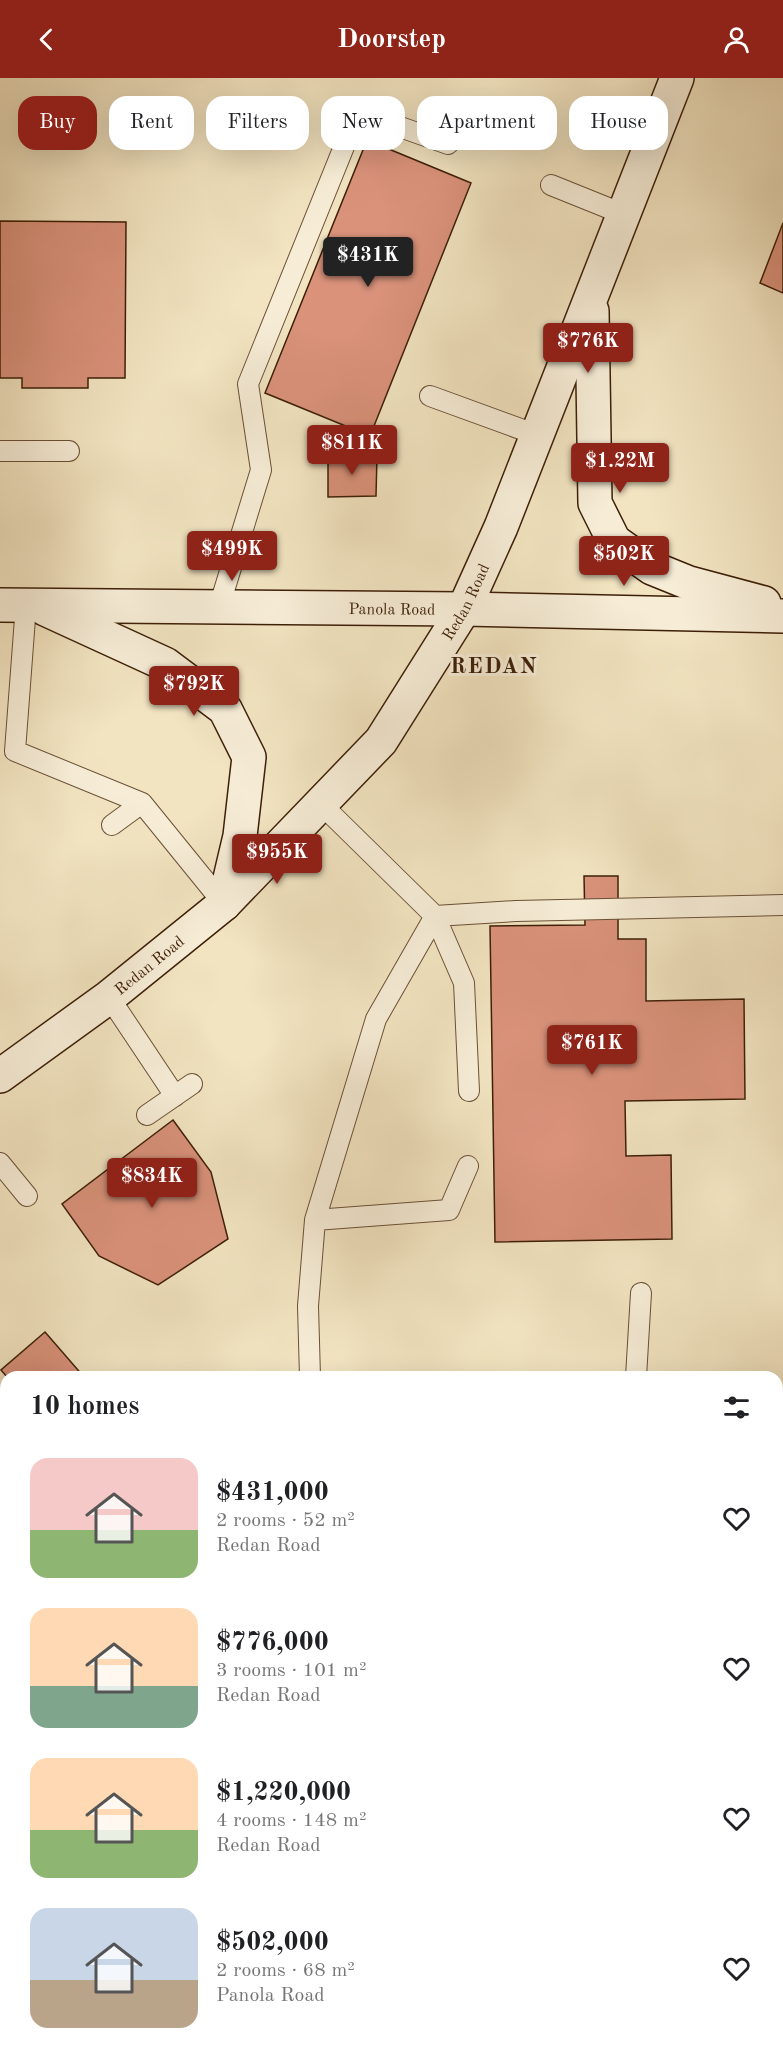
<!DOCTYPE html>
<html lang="en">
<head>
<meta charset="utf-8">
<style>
  body { margin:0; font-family:"Old Standard TT",serif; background:#f6f6f6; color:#202124; height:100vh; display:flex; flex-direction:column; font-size:22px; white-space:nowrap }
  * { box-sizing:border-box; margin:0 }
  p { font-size:20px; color:#757577 }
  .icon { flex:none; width:33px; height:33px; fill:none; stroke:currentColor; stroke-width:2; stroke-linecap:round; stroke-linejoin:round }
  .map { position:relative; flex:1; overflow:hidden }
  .sheet { position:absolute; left:0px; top:1293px; width:783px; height:686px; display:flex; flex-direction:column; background:#fff; border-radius:18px 18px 0 0; box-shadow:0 6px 24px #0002 }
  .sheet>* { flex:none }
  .banner { position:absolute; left:18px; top:18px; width:747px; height:54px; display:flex; gap:12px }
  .price { position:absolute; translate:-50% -51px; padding:0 14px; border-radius:6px; background:#8f2418; color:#fff; font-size:20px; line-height:39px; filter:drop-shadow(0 2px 3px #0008) }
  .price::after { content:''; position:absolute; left:50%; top:36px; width:18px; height:14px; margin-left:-9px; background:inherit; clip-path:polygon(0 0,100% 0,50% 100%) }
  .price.active { background:#222; color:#fff }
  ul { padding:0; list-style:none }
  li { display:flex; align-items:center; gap:18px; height:150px; padding:0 30px }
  li span { display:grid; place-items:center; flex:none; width:168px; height:120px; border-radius:18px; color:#555 }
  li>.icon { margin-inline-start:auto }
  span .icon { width:72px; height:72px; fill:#fffc; stroke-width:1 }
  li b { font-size:26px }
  h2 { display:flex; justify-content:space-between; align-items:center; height:72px; padding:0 30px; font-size:26px }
  .chip { padding:0 21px; border-radius:18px; background:#fff; box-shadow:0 6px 24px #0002; font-size:21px; line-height:54px }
  .chip.active { background:#8f2418; color:#fff }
  header { display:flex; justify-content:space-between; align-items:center; height:78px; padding:0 30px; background:#8f2418; color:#fff; font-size:27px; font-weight:700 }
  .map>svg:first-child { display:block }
</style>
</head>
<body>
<header><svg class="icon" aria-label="back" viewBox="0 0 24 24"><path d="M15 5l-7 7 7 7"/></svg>Doorstep<svg class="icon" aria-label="person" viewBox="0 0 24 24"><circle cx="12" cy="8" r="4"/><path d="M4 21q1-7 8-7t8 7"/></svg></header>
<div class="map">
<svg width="783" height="1978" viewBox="0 0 783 1978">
  <rect width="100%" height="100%" fill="#f2e4c1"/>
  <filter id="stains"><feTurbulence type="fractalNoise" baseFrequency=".00333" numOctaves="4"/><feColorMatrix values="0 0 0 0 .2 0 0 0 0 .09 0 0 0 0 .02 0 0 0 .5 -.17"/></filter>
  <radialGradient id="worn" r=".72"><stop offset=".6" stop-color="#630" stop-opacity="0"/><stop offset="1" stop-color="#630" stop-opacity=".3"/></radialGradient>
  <path fill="#b9c494" stroke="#7b724e" stroke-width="1.5" d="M777,1539h6v305h-6z
    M83,1973v-1l418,1 -1,5h-416z"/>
  <path fill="#da927b" stroke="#3d1f07" stroke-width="1.5" d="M367,62l104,43 -101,253 -105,-43z
    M0,143l126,1 -1,156h-37v10h-66v-10h-22z
    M783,145v70l-23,-10z
    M377,378l-1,40 -48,1v-40z
    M584,798h34v63h28v62l98,-2 1,100 -120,2 1,55 45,-1 1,84 -177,3 -5,-316 95,-1z
    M173,1042l38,52 17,67 -70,46 -59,-29 -37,-52z
    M45,1254l39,45h-77l-6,-7z
    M0,1597l6,15v14l-6,2z
    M777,1968v10h-76l-1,-6h77z
    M572,1972h26l3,6h-37z
    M624,1972h23l3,6h-34z"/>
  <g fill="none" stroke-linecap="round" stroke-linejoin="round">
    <g stroke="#6a5036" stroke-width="22">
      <path id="service" d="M551,107l72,29
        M430,318l107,39
        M0,373h69
        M26,527l-11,146 127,52
        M219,529l42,-137 -13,-86 110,-272 90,32
        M112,747l30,-22 82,101
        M109,919l66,99
        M469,1013l-5,-108 -29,-67 81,-5 267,-6
        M147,1037l45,-31
        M0,1085l27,33
        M315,1142l134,-10 19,-44
        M310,1299l-2,-71 7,-86 61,-201 59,-103 -114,-112
        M636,1299l5,-84"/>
    </g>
    <g stroke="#3d1f07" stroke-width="36">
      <g id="secondary">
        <path d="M592,233l3,192 19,38 38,27 37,15 75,20"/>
        <path id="s1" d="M0,527l464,4 319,7"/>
        <path d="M45,531l120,55 60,45 24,48 -9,79 -16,68"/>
        <path id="s2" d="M0,998l109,-79 115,-93 157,-163 83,-132 37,-82 176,-449"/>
      </g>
    </g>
    <use href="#service" stroke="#f7edd7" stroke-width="20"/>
    <use href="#secondary" stroke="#f7edd7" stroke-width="33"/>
  </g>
  <g text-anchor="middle" stroke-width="6" stroke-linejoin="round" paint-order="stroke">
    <g font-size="16" fill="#3d1f07" stroke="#f7edd7">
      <text dy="6" stroke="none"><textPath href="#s2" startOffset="672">Redan Road</textPath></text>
      <text dy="6" stroke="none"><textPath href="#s1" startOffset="392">Panola Road</textPath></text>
      <text dy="6" stroke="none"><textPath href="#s2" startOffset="186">Redan Road</textPath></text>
    </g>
    <g font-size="22" font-weight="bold" letter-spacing="1.5" fill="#3d1f07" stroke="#f7edd7">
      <text x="494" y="595">REDAN</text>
    </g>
  </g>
  <rect width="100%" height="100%" filter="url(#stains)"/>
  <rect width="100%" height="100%" fill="url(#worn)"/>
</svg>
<b class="price active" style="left:368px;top:210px">$431K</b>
<b class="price" style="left:588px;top:296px">$776K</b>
<b class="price" style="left:352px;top:398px">$811K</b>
<b class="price" style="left:620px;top:416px">$1.22M</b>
<b class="price" style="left:232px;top:504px">$499K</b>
<b class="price" style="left:624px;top:509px">$502K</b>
<b class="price" style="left:194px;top:639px">$792K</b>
<b class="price" style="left:277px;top:807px">$955K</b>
<b class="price" style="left:592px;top:998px">$761K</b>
<b class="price" style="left:152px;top:1131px">$834K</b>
<div class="banner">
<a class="chip active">Buy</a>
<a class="chip">Rent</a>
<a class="chip">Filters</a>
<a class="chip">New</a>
<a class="chip">Apartment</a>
<a class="chip">House</a>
</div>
<section class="sheet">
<h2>10 homes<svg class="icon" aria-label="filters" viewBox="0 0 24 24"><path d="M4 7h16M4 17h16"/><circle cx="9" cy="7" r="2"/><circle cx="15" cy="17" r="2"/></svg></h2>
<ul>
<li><span style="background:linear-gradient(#f6c9c9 60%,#8fb573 0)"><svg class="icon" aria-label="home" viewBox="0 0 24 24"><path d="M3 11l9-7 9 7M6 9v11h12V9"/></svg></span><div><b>$431,000</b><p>2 rooms · 52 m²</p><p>Redan Road</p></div><svg class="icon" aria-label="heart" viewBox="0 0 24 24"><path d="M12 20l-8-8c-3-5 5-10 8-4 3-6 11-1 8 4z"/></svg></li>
<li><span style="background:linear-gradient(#ffd9b3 65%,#7fa58c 0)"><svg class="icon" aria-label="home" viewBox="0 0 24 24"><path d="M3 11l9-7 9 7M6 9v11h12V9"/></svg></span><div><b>$776,000</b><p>3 rooms · 101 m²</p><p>Redan Road</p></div><svg class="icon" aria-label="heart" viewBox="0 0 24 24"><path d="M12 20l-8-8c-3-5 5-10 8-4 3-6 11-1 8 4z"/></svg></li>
<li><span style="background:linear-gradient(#ffd9b3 60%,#8fb573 0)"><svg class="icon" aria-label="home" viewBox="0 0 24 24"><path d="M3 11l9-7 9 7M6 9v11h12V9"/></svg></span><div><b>$1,220,000</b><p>4 rooms · 148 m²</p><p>Redan Road</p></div><svg class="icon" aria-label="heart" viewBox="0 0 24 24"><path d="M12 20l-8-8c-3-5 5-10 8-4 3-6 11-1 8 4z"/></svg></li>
<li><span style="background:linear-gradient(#c9d6e8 60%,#b9a48a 0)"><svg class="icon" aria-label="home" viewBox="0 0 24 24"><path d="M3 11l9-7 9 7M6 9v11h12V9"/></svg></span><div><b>$502,000</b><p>2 rooms · 68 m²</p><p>Panola Road</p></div><svg class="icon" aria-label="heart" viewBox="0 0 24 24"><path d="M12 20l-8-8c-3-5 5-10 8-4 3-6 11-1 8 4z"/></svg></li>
</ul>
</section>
</div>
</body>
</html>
